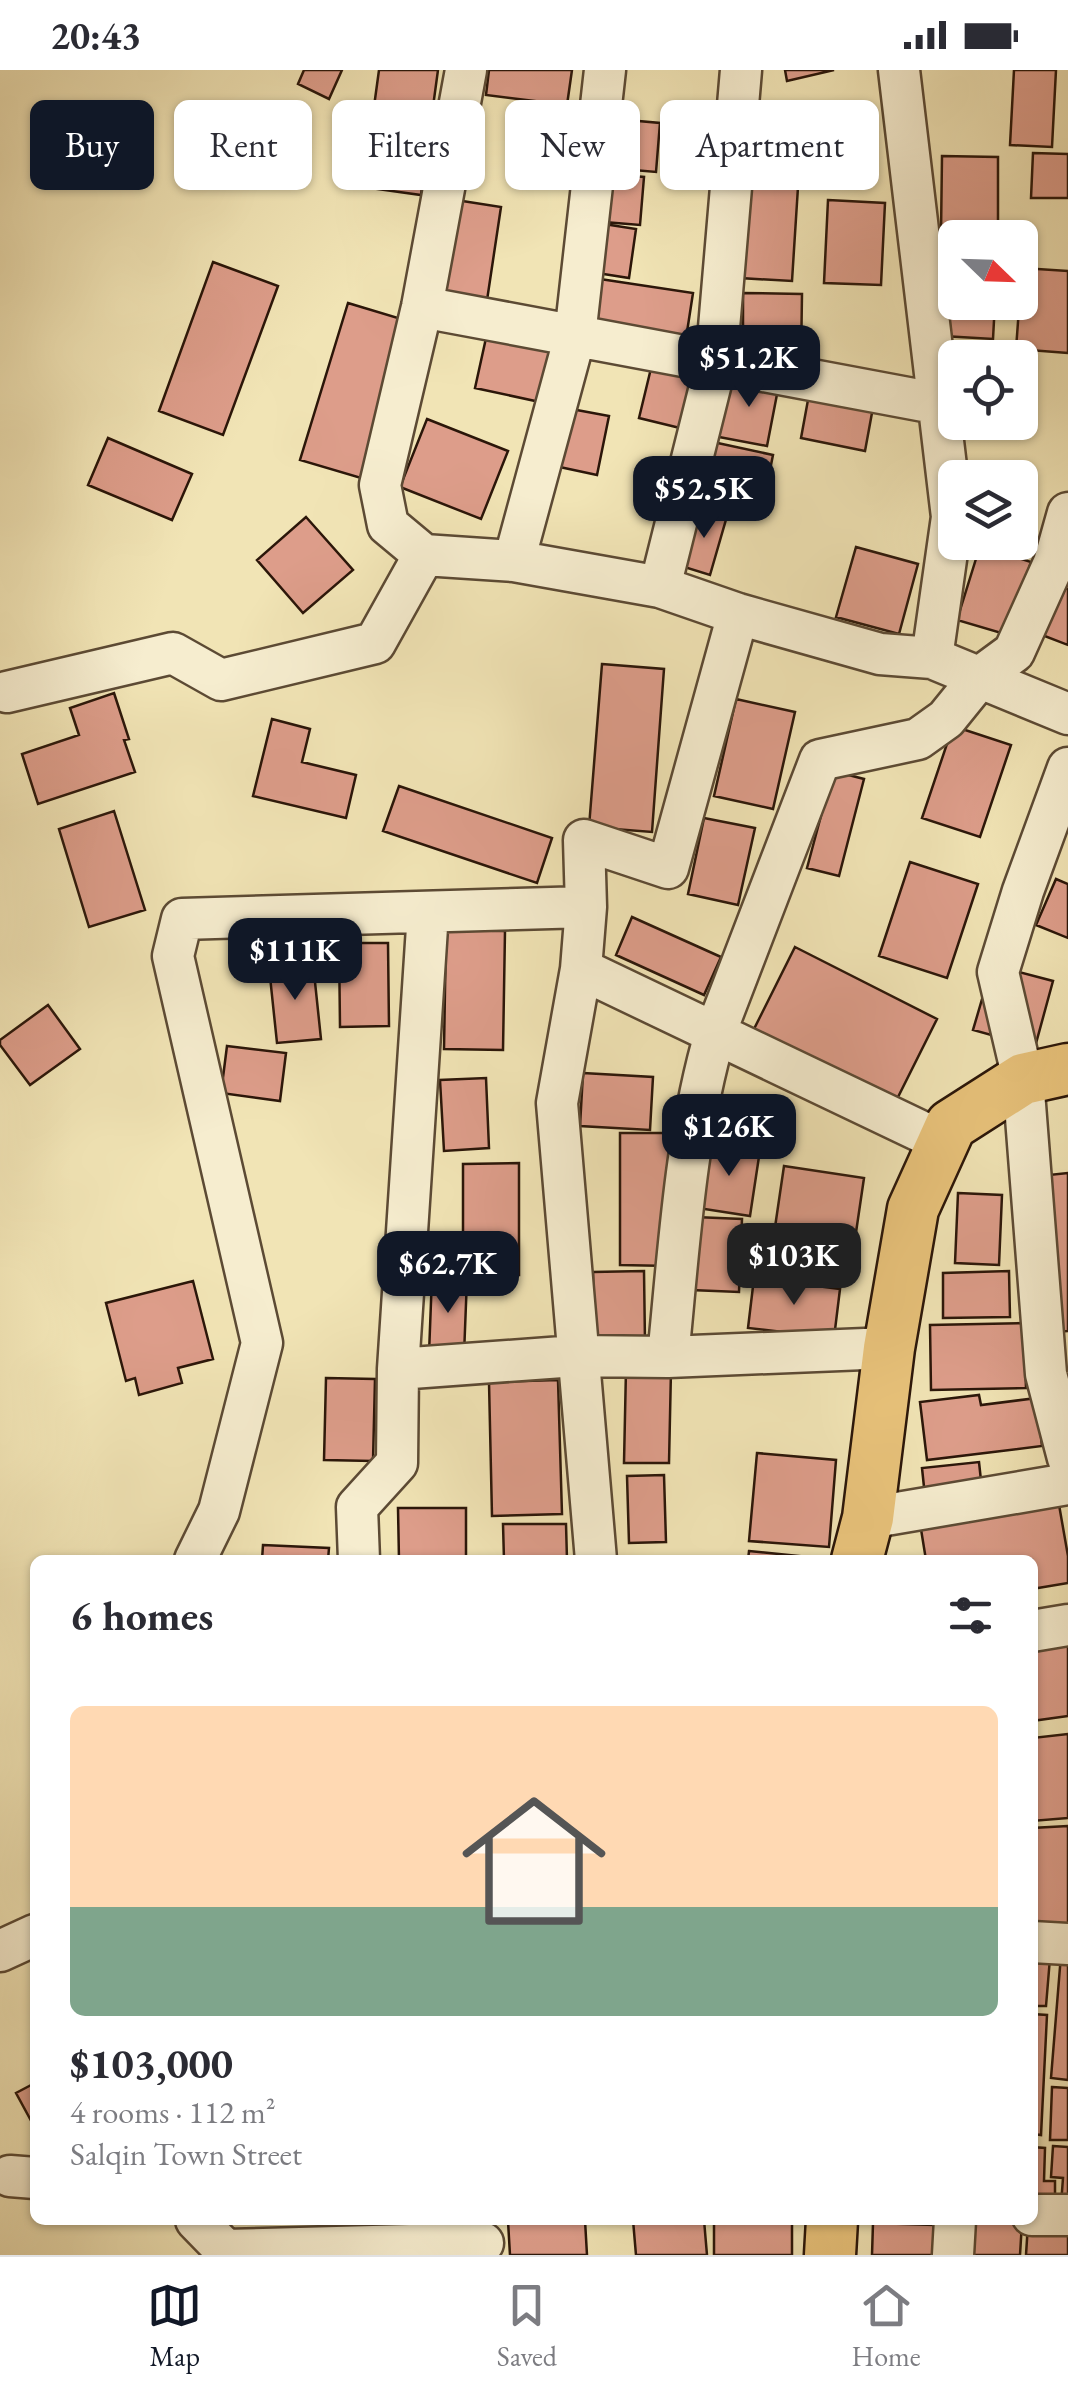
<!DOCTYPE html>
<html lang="en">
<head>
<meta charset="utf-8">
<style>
  body { margin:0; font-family:"EB Garamond",serif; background:#f7f7f7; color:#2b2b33; height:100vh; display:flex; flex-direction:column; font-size:38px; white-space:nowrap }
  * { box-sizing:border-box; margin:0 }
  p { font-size:32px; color:#7c7c81 }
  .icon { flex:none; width:55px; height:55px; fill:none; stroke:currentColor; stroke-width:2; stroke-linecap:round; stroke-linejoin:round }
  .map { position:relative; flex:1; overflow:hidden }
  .details { position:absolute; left:30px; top:1485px; width:1008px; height:670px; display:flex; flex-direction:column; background:#fff; border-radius:15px; box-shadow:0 2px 8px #0004 }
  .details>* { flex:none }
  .guide { position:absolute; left:30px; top:30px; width:1010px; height:90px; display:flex; gap:20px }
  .needle { width:65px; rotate:113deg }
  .controls { position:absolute; left:938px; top:150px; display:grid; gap:20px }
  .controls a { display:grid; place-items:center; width:100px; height:100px; border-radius:15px; background:#fff; box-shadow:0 2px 8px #0004; font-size:50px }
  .price { position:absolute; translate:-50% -85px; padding:0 22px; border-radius:20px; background:#111827; color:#fff; font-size:32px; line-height:65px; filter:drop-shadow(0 2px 5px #0008) }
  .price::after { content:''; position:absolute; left:50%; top:60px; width:30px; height:22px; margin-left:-15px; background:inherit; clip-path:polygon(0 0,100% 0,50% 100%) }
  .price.on { background:#222; color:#fff }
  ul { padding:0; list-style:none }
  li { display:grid; align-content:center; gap:20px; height:530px; padding:0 40px }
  li span { display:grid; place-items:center; height:310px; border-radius:15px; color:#555 }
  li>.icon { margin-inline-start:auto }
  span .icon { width:180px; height:180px; fill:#fffc; stroke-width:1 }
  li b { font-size:42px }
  h2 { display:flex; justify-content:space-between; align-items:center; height:120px; padding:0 40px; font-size:42px }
  .chip { padding:0 35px; border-radius:15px; background:#fff; box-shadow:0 2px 8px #0004; font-size:35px; line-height:90px }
  .chip.on { background:#111827; color:#fff }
  .status { display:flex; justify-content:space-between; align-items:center; height:70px; padding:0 50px; background:#fff; direction:ltr }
  .status svg { height:28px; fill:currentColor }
  .tabs { display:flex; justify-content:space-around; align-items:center; height:140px; border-top:2px solid #e1e1e2; background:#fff; font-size:28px; color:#7c7c81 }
  .tabs a { display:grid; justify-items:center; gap:5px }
  .tabs .on { color:#111827 }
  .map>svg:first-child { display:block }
</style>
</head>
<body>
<div class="status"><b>20:43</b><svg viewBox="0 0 49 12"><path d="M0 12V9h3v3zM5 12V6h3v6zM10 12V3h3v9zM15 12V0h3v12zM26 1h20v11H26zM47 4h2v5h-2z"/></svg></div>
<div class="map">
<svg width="1068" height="2185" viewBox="0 0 1068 2185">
  <rect width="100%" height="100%" fill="#f1e4b5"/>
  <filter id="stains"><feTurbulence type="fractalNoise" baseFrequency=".002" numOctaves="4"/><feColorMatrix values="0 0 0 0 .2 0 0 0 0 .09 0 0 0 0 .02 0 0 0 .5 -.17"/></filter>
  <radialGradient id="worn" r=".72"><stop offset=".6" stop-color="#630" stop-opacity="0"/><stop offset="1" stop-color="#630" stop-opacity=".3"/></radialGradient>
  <path fill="#dd9d8a" stroke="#2b1609" stroke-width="2.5" d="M304,0h38l-13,29 -31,-15z
    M379,0h59l-17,125 -58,-8z
    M489,0h83l-5,35 -81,-10z
    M785,0h49l-47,11z
    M1014,0h42l-4,77 -42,-2z
    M764,34l42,4 -6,64 -42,-4z
    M616,49l44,4 -4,49 -45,-4z
    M1033,83l35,1v44h-37z
    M942,86l56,1v77h-57z
    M609,104l35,3 -4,48 -36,-3z
    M746,114l52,3 -6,94 -52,-3z
    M456,130l45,7 -15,100 -45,-7z
    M828,130l57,3 -4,82 -57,-2z
    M604,154l32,5 -7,49 -32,-5z
    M213,192l65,24 -55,149 -64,-24z
    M947,198h8v34h40l-2,37 -50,-3z
    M1022,198l46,3v82l-52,-4z
    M600,209l93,14 -8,52 -94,-14z
    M743,223l59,1 -1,67h-58z
    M348,233l60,18 -47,157 -61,-18z
    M488,259l74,16 -13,59 -74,-16z
    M653,290l46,12 -15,57 -45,-11z
    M731,305l48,9 -12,62 -48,-9z
    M810,319l64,13 -9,49 -64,-13z
    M566,338l43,8 -12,59 -42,-9z
    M427,349l81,32 -27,68 -81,-32z
    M108,368l84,36 -20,46 -84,-35z
    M713,372l60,13 -11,55 -61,-13z
    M699,438l28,8 -17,59 -29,-9z
    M306,447l47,53 -50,43 -46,-53z
    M980,476l51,16 -23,73 -51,-15z
    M856,477l62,17 -19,70 -63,-17z
    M1060,516l8,3v56l-26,-10z
    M602,594l62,5 -12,163 -63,-5z
    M114,623l15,46 -5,1 11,32 -97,32 -16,-50 57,-19 -9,-27z
    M736,629l59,13 -22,97 -59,-13z
    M272,649l38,10 -8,33 54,13 -10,43 -93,-22z
    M953,656l58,19 -31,92 -58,-19z
    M833,701l31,8 -25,97 -32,-8z
    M399,716l153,52 -15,45 -154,-52z
    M114,741l31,99 -56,17 -30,-98z
    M704,748l51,10 -17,77 -50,-11z
    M910,792l68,22 -31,94 -68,-22z
    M1056,809l12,5v54l-32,-13z
    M632,847l89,40 -17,38 -88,-40z
    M446,860l59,1 -2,119 -59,-1z
    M339,873h49l1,83 -49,1z
    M795,877l142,72 -43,86 -142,-72z
    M313,893l8,76 -44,4 -8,-76z
    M992,895l61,16 -18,66 -62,-17z
    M48,935l32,44 -50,36 -30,-40v-5z
    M227,976l59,7 -6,48 -59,-8z
    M583,1003l70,4 -3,53 -70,-4z
    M486,1008l3,70 -45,3 -4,-71z
    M620,1063h50v133l-50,-1z
    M707,1073l53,7 -10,66 -52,-8z
    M519,1093v112l-56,1v-112z
    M784,1096l80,12 -15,102 -80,-12z
    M1068,1103v158l-14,1 -15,-156z
    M958,1123l44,2 -3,70 -44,-2z
    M695,1147l47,2 -3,73 -48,-2z
    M644,1201l1,72 -51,1 -1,-72z
    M1009,1201l1,46 -67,1v-45z
    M432,1206l35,2 -3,77 -35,-1z
    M754,1208l86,11 -6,49 -86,-10z
    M193,1211l20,78 -35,9 4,15 -43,12 -4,-17 -9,3 -20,-78z
    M1024,1253l2,65 -95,2 -1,-65z
    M626,1299l45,1 -2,93h-45z
    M326,1308l49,1 -2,82 -49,-1z
    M558,1310l4,134 -70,2 -3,-134z
    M979,1325l2,10 56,-7 5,48 -115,14 -7,-58z
    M757,1383l79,7 -7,87 -80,-6z
    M979,1392l4,37 -57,7 -4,-38z
    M664,1405l2,67 -37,1 -2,-67z
    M1058,1429l10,57v27l-36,6v-29h-106l-6,-37z
    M398,1438h68v52h-67z
    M503,1454h63l1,36h-63z
    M263,1475l66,3 -1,12h-66z
    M749,1481l68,7v2h-69z
    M1068,1570v76l-36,5v-76z
    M1068,1664v84l-36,3v-83z
    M1068,1756v101h-36v-99z
    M1061,1885l7,1v124l-17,-2z
    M1032,1887l18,1 -4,48h-14z
    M1032,1944l15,1 -6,120 -9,-1z
    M35,2013v45l-19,-35z
    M1052,2017l16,1v52h-18z
    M1053,2076l15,1v58h-7l2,-27 -12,-1z
    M1032,2077l13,1 -1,33h11v24l-23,-1z
    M585,2150l2,35h-77l-2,-34z
    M633,2150h71l3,35h-71z
    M714,2150h78v35h-78z
    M958,2150l64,2 -2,33h-64z
    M873,2153l62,2 -1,30h-62z
    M1028,2154l40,2v29h-42z"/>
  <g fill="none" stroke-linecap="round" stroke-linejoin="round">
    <g stroke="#5c4a34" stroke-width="45">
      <path id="minor" d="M899,0l53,447 -20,141
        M422,237l518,97
        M424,485l-36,-30 -8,-40 42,-178 44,-237
        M514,491l61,-225 30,-266
        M660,517l56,-224 25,-293
        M7,622l166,-39 48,27 154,-37 49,-88 90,6 146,26 78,27 142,40 52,4 136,56
        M1068,698l-45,123 -25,81 25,107 23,295 22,84
        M586,837l-2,-67 84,28 70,-254
        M581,899l362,173
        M668,1287c11,-108 17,-222 48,-326l104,-271 98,-21 28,-20 34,-42 34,-25 40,-89 14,-50
        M398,1299l178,-13 92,1 221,-9
        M868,1448l200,-34
        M195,1490l24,-49 43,-168 -89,-387 9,-37 404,-12 -5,62 -24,134 39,457
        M359,1490l-2,-53 40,-44 1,-94 30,-457
        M1032,1561l36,-6
        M1032,1872l36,2
        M0,1881l35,-16
        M10,2106l25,2
        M1032,2145h36
        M196,2150l29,30 258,-7
        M953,2185l2,-35"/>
    </g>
    <g stroke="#2b1609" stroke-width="55">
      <path id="major" d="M857,1490l11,-42 21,-170 24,-139 38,-84 72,-46 45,-10
        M830,2185l2,-35"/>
    </g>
    <use href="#minor" stroke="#f6edcf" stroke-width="40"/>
    <use href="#major" stroke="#e8c27a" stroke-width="50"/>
  </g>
  <rect width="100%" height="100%" filter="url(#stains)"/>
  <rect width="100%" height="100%" fill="url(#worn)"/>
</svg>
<div class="controls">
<a><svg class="needle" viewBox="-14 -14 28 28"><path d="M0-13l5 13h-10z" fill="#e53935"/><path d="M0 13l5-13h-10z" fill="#7c7c81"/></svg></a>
<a><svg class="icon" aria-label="locate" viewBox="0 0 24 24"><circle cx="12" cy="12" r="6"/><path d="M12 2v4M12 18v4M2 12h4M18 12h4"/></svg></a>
<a><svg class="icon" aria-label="layers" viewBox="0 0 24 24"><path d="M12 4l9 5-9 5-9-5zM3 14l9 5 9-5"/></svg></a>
</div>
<b class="price" style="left:749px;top:340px">$51.2K</b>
<b class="price" style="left:704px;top:471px">$52.5K</b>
<b class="price" style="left:295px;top:933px">$111K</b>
<b class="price" style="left:729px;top:1109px">$126K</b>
<b class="price on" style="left:794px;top:1238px">$103K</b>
<b class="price" style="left:448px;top:1246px">$62.7K</b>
<div class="guide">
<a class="chip on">Buy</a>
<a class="chip">Rent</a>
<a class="chip">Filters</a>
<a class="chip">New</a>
<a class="chip">Apartment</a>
</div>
<section class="details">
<h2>6 homes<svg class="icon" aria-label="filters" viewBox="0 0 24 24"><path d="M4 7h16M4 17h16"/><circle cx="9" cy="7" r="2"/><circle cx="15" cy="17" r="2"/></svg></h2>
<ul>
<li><span style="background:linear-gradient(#ffd9b3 65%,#7fa58c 0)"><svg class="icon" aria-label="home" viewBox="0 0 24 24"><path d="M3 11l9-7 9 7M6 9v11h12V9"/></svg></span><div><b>$103,000</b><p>4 rooms · 112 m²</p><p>Salqin Town Street</p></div></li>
</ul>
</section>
</div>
<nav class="tabs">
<a class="on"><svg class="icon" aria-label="map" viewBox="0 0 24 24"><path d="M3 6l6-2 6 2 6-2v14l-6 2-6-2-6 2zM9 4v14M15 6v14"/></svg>Map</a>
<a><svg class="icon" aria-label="saved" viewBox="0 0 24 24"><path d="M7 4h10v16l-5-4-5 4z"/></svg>Saved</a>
<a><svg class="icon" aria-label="home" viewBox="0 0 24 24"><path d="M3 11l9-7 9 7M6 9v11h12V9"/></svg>Home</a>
</nav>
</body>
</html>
